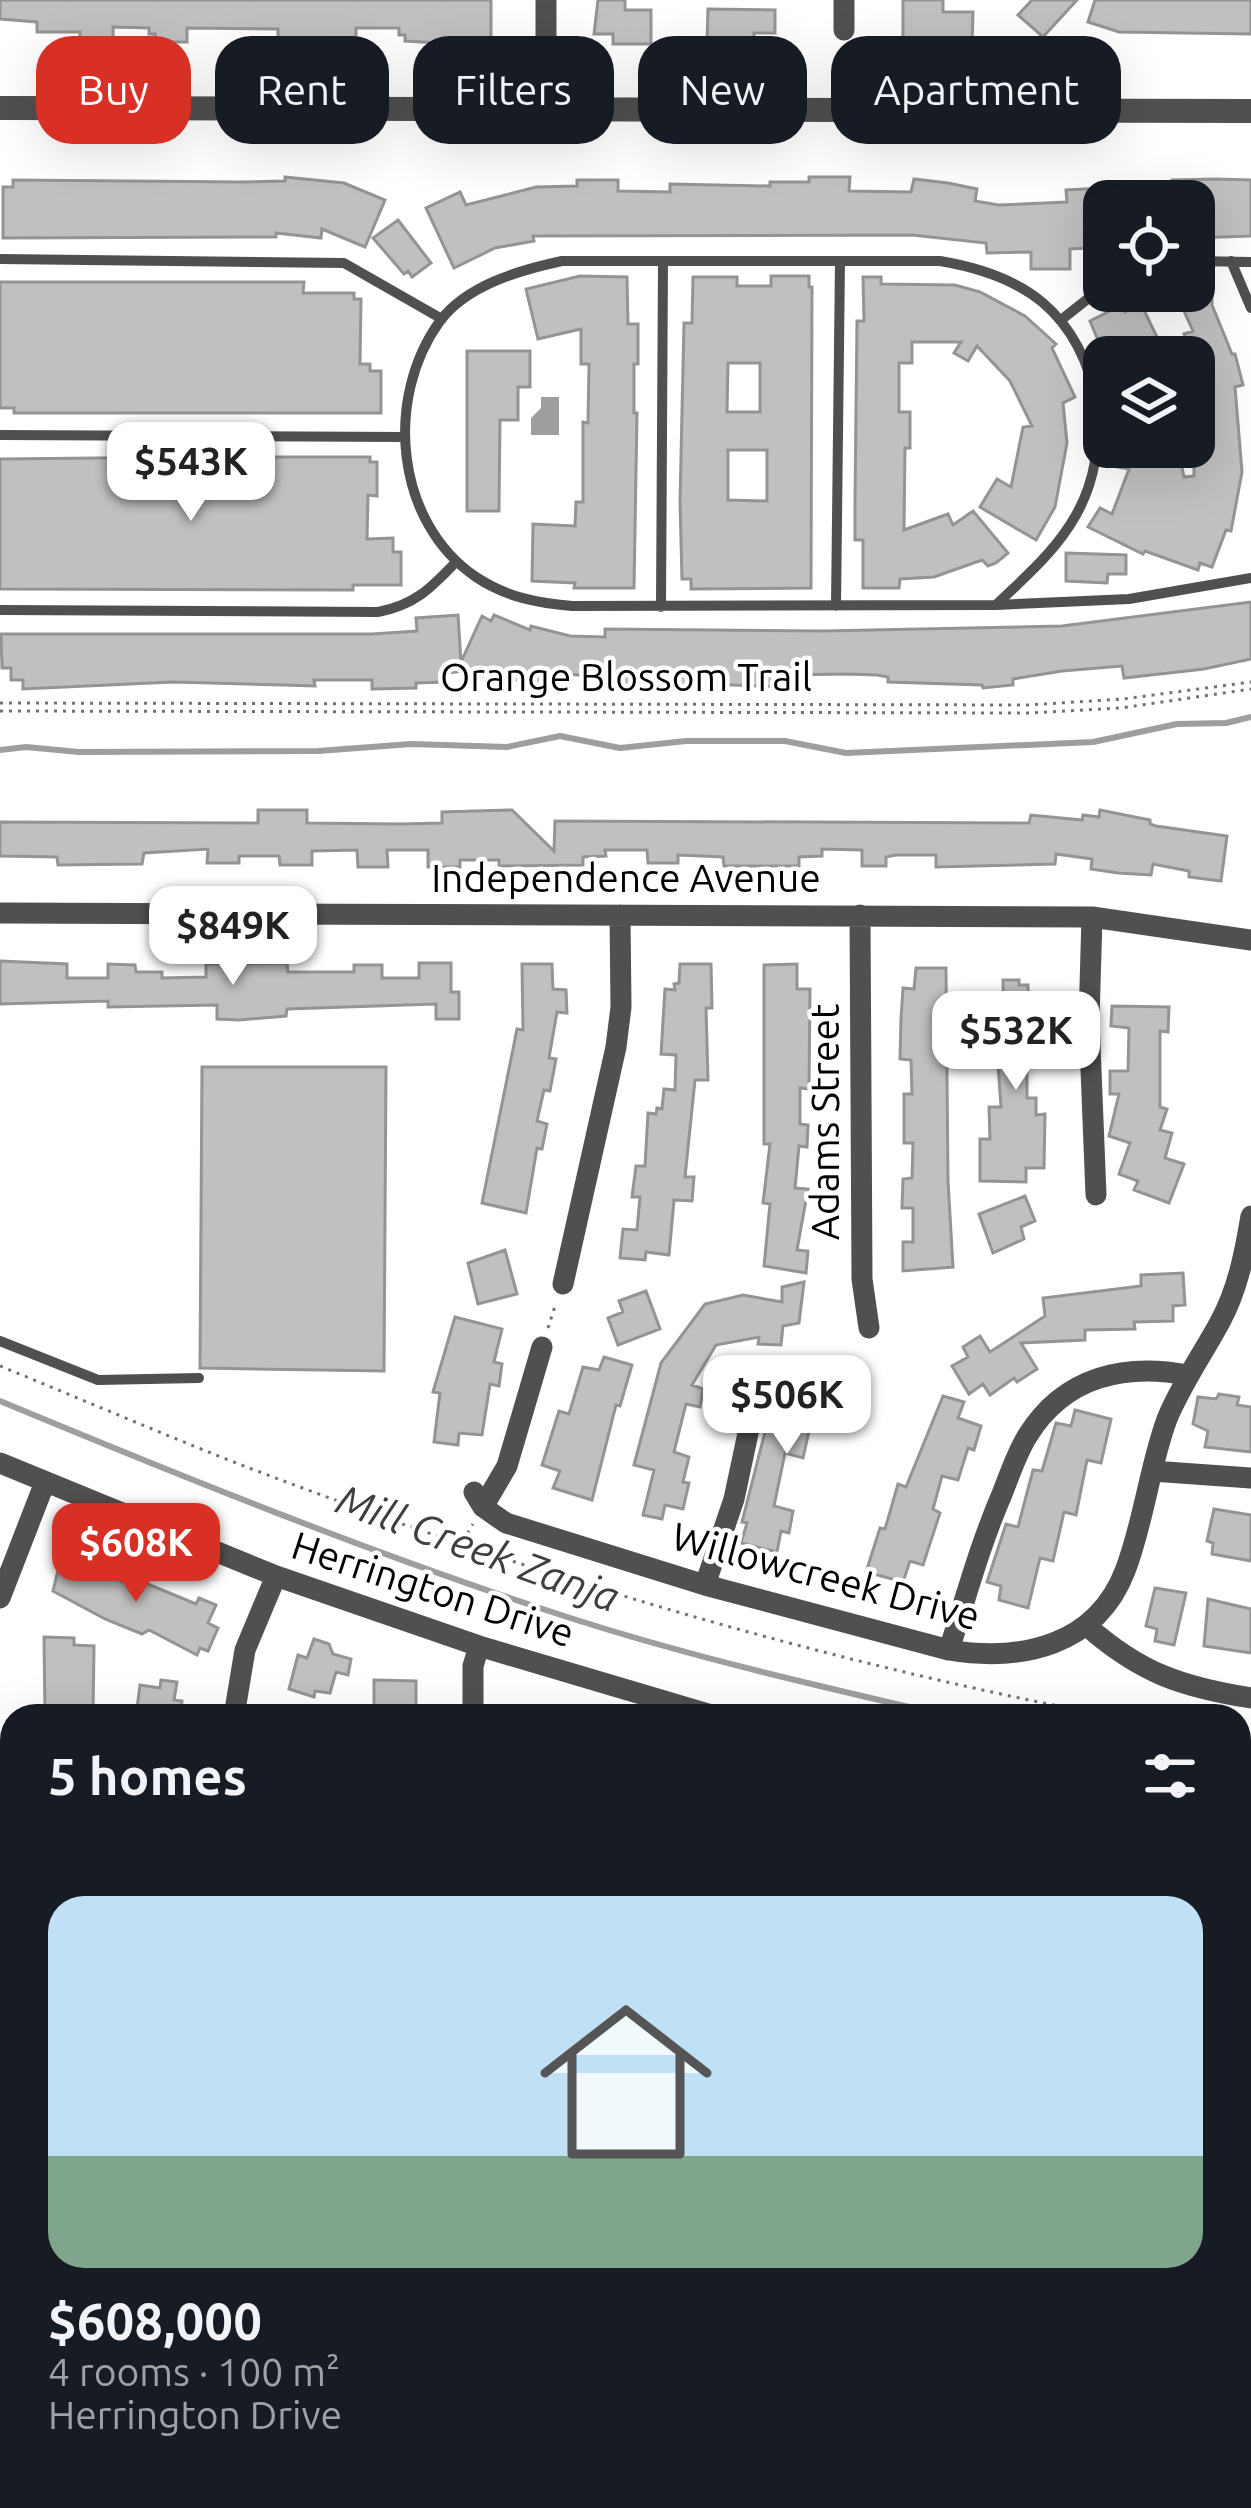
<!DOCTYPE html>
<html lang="en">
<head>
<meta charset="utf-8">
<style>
  body { margin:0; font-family:Ubuntu,sans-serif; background:#20242c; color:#f1f3f6; height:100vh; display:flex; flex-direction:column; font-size:45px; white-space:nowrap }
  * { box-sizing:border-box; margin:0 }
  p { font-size:39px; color:#9ea1a6 }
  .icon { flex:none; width:66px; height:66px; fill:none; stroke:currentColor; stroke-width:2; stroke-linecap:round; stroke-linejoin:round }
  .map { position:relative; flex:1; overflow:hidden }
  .side { position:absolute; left:0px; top:1704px; width:1251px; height:804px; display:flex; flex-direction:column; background:#171b24; border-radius:36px 36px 0 0; box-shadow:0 12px 48px #0002 }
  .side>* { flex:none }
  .hud { position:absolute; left:36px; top:36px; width:1179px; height:108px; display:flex; gap:24px }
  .controls { position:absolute; left:1083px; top:180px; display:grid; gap:24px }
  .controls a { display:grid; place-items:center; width:132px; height:132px; border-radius:24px; background:#171b24; box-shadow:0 12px 48px #0002; font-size:60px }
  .price { position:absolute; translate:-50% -102px; padding:0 27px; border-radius:24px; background:#fff; color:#222; font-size:39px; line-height:78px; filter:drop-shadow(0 3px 6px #0008) }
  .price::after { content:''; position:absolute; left:50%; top:72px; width:36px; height:27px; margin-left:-18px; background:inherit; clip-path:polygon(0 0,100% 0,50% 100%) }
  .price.current { background:#d93025; color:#fff }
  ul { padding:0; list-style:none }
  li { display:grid; align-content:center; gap:24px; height:636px; padding:0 48px }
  li span { display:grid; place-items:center; height:372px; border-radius:36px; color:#555 }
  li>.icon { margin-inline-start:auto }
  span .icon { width:216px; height:216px; fill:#fffc; stroke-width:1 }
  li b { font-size:51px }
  h2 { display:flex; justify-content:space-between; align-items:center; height:144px; padding:0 48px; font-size:51px }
  .chip { padding:0 42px; border-radius:36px; background:#171b24; box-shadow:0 12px 48px #0002; font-size:42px; line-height:108px }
  .chip.current { background:#d93025; color:#fff }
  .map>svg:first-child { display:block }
</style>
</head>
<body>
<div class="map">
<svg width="1251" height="2508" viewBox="0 0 1251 2508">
  <rect width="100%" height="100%" fill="#fff"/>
  <path fill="#9e9e9e" d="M541,397h18v38h-28v-17l10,-10z"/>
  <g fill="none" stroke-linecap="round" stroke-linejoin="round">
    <path stroke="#9e9e9e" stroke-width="6" d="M0,750l26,-3 53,5 239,-1 93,-7 96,3 53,-11 60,12 66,-7h99l61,12 247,-11 84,-18 49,-1 25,-6
      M0,1401c183,76 373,153 561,214 126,41 257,71 387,101
      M1239,1774l12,2"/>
  </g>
  <path fill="#c0c0c0" stroke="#949494" stroke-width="3" fill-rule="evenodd" d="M0,0h491v46l-86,-5v-6h-6v-7h-43v14l-45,2h-33v-15l-91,-1v14h-32v-8h-6v-6l-36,-1v15h-33v-10h-43v-10l-37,-3z
    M598,0h27v10h26v34h-38v-10h-19z
    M903,0h40v12h30l-1,35 -52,-1v-8h-17z
    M1032,0h45l-34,37 -25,-22z
    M1095,0h156v34l-132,-2 -31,-10z
    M708,9l67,1v23h-21v11h-47z
    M285,177l59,6 41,17 -20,47 -43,-18 -1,9 -45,-5v4l-273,1v-51h10v-7l230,2 42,-1z
    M809,177h41l-1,14 62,1 3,-13 34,4 29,6 -2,12 24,4 68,-3 -1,-12 38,-2v59l-34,2v20h-39v-17l-44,1 -1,-10 -74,-8 -379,1 1,5 -39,7 -41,20 -28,-60 34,-16 6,13 70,-18 41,-1v-6h41v11l52,1v-8l100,2v-4h39z
    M1217,179l34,1v56l-57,2v-37h-23l1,-21z
    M398,220l33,43 -19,14 -4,-6 -4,3 -31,-36z
    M580,276l47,1 1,47h10v40h-4v49h3l-3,175h-60l1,-5 -43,-2 1,-57 42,2 1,-24h7v-80l5,1 1,-59h-8v-35l-43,10 -12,-50z
    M771,276h38v11h3l-1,301 -120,1v-10h-9l-2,-77 4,-179h8l1,-46h44v9h34zM728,363h32v49h-33zM728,450h39v51l-39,-1z
    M863,277h18v7l74,1 25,7 45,24 31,28 -4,4 23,49 -12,6 4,40 -12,64 -19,33 -56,-33 17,-28 14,8 12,-60 9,-1 -22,-45 -33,-35 -9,15 -14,-8 7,-11h-49v21h-13v49h11v36h-5l-1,82 44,-16 5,11 20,-14 35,42 -12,10 -8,3 -6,-6 -48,17 -34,2 -1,9h-36v-48h-8v-40l2,-179h7z
    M0,282h304l-1,11h51v6h7l-1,65h10v7h11v42h-367v-5h-14z
    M1194,287h18v18l20,49h3l8,31 -8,2 7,85 -11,59 -5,-1 -14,37 -12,-4 -2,7 -53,-19 -2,3 -55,-27 12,-19 12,6 17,-45 -17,-3 3,-19h63l6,30 10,-1v-29h5l-5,-90 -10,-23 9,-3 -9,-20 1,-20h9z
    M1141,304l16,33 4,20h-56l-15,-36 32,-16 3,7z
    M467,351h63v36h-12v33h-18l-1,91h-32z
    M198,457h172v5h7v34l-9,-1 -1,44 26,-1v14h8v33h-48v5l-353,-1v-130z
    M1066,553l60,2v19h-18l-1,9 -41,-2z
    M1251,602v57l-47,10 -80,9 -2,-12 -60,5 -49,8v6l-30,3 -1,-3 -94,-3v-5l-11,-2 -31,-1 -61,1 1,12 -79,-3 -101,4v-12l-56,-2 -4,15 -54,-16 -3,6 -18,-9 -24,3v9l-31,1v5l-44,1v-9h-58l1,6 -142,-4 -150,7v-9h-12v-12h-9l-1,-34h371l45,-3 -1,-13 42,-3 3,47 21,-46 9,5 3,-6 36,15 1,-4 39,10 35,1v-8l218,2 239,-5z
    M258,810h49v13l95,1 40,-1v-11l70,-2 42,41 1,-30 474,2 2,-8 51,5 1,-5 16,2 1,-7 50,10v4l6,2 71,10 -6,45 -32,-4v-6l-36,-7 -2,11 -33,-2 -27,-4 1,-10 -36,-5 -1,10 -119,3v-12h-40l-10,2v9h-24v-16l-40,-1v7l-23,1v9h-75l-1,-9 -45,-2v8h-30l-1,-13h-42l1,6 -23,1v8l-84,1v-6h-39v7h-32v-17h-41l1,17h-30l-1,-17 -45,1v14h-32l-1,-9h-40v7h-32l1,-14 -64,4 -2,11 -84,1 -1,-8 -57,-1v-34l258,1z
    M0,961l67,3v14h41v-14l27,1 1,7h26v6l44,-1v-13l81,-1 1,9h66v-7h28v13h37v-15h32v29h8v27h-23v-15l-149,5 -1,7 -47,4 -22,-1v-14l-109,2v-6l-108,3z
    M522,964h30l1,25 13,1 1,23 -10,-1 -8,46 7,1 -6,32 -6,-1 -7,31 10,3 -5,25 -5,-1 -11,65 -44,-10 35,-174 6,1z
    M680,964h31l1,44h-6l2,72h-13l-10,97h9l-2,24 -18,-1 -5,55 -23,-3 -1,8 -25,-2 3,-29 14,1 3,-33h-8l4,-31h9l3,-53 8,1 1,-6 5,1 2,-20 11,1 1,-35 -15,-1 4,-65 10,1 -1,-6 5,-1z
    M797,964v25h13l-1,100 -9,-1v36l8,1 -1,22 -8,-1 -4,42 13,1 -11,61 11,1 -2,22 -42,-7 6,-62 -7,-1 7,-59h-6v-179z
    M916,968h30l2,213 5,86 -50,4v-29h10v-34h-11l1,-29 9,-1 1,-35h-9v-49h8l-1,-34 -11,-1 1,-40 2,-31 11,1z
    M1003,980h16v5h9v13l19,2 -1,20h-8l3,40 -14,-1v39h9v17l9,-1 -1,54h-18v14l-46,-1v-42h10l-1,-32h12l-5,-71h8z
    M1112,1006l57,1 -1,25 -8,-1v76l7,2 -7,21 12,3 -7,25 19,6 -15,39 -35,-13 4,-9 -19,-7 11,-31 -21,-7 10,-42h-9v-23h18l1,-43 -18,-2z
    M202,1067h184l-2,304 -184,-3z
    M1025,1196l10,25 -14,6 3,12 -31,14 -14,-39z
    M505,1250l12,44 -39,10 -10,-41z
    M1183,1273l2,32 -12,1v15l-39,1 1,7 -50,1v10l-64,3 16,26 -20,13 -3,-4 -24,17 -7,-11 -14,10 -17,-28 16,-9 -5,-10 17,-11 10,16 55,-36 -2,-18 98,-12v-11z
    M804,1282l-5,41 -16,3 -2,19 -23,-1 1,-7 -43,8 -24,40 11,4 -3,18 -14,-3 -12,48 15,5 -6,25 6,1 -6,26 -18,-4 -3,14 -19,-4 11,-45 -20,-5 27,-102 44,-59 38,-9 39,7v-15z
    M646,1291l14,38 -42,16 -10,-27 15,-6 -4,-11z
    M455,1317l47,12 -8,33 8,2 -3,22 -9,-2 -8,51 -23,-2 -1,12 -24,-3 6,-49 -7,-1z
    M604,1357l28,8 -12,41 -4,-1 -24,95 -39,-12 7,-17 -18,-6 17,-54 10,3 14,-47 16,3z
    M827,1369l24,6 -9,41 -28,-7 -11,49 -18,-5 -11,53 19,5 -4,22 -8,-2 -4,21 -36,-9 6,-20 -5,-1 24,-94 2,-4 14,3 5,-19 5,1 8,-31 23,6z
    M1219,1394l20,3 -2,8 14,2v45l-46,-5 3,-16 -15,-7 5,-27 18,2z
    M943,1396l21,6 -6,16 23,8 -7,24 -6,-2 -10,32 -16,-4 -9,33 7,4 -17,52 -13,-4 -7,21 -37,-10 14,-44 5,1 13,-45 8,3z
    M1075,1410l36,9 -10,44 -14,-3 -11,55 -12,-3 -11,49 -13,-3 -12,50 -29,-8 2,-14 -14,-4 19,-58 12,3 15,-57 9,1 14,-48 15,3z
    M1214,1509l37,6v46l-39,-7 1,-11 -6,-2z
    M77,1551l32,16 -4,7 35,15 3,-7 53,22 3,-6 17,7 -8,18 10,5 -10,23 -8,-3 -3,7 -48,-25 -7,4 -37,-15 -52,-28 7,-29 9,4z
    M1155,1588l31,5 -12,52 -19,-4 2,-12 -11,-3z
    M1208,1599l43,10v44l-47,-7z
    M44,1637l30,1v7l20,1 -1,70h-48z
    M314,1639l15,5 4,10 18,5 -3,16 -12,-3 -6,21 -15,-2 -1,6 -25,-8 9,-34 9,3z
    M161,1680l16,2 -3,18 8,1 -2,15h-44l4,-31 20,3z
    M374,1680l42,1v35h-42z"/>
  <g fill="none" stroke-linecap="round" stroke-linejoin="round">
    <path stroke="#727272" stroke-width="3" stroke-dasharray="3 6" stroke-linecap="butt" d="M843,71l1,-21
      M0,703l1028,2 95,-6 128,-17
      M0,711l1031,2 90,-5 130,-19
      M548,1328l8,-25
      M0,1366c81,33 162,68 244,100 280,107 571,194 865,250
      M463,1541l10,-17
      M1239,1741l12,2"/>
    <path stroke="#505050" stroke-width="10" d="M0,259l344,4 98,56
      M1194,261l57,1
      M1231,261l20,47
      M1061,320l43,-34
      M0,435l404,2
      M996,605c29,-28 60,-54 80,-90 38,-67 26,-163 -34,-213 -29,-24 -66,-35 -102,-41h-378c-42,9 -95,24 -122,60 -56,77 -45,201 36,256 30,20 61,26 96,29l424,-1 133,-6 122,-21
      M836,606l4,-345
      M661,607l2,-346
      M0,610l378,2c37,-7 53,-24 78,-50
      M0,1341l98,39 101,-2"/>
    <path stroke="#505050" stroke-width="21" d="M546,0v110
      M844,0v30
      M0,913l1092,4 159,23
      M860,915l2,364 7,49
      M1092,917l-3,103 7,175
      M563,1284l53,-237 5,-40 -1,-92
      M0,1463l276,113 203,70 236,70
      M1152,1471l99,7
      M474,1492l9,15 23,16 199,62 244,65c72,12 147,-4 176,-79 19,-49 24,-103 42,-152 14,-34 35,-64 53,-97 18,-33 25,-70 31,-106
      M483,1507l24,-41 35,-119
      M705,1585l29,-86 16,-75 23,-32
      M0,1598l45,-116
      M1087,1626c53,47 95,61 164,72
      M949,1650c17,-53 31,-105 53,-156 8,-20 15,-42 26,-59 37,-59 97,-72 160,-60
      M234,1716l11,-66 31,-74
      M473,1716v-50l6,-20
      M1239,1831l12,2
      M0,1917h12
      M1239,2087h12
      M1239,2368l12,-6
      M965,2496v12
      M1227,2496v12"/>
    <path stroke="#505050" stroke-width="24" d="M0,108l1251,3"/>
  </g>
  <g text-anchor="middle" stroke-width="9" stroke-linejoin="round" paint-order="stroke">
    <g font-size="39" fill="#000" stroke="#fff">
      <text x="626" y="691">Orange Blossom Trail</text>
      <text x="626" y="892">Independence Avenue</text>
      <text transform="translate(825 1122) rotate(-90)" y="14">Adams Street</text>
      <text transform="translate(826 1576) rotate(15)" y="14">Willowcreek Drive</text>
      <text transform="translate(433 1589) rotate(18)" y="14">Herrington Drive</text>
    </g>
    <g font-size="42" font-style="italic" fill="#3f3f3f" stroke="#fff">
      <text transform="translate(478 1548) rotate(20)" y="15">Mill Creek Zanja</text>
    </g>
  </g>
</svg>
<div class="controls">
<a><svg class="icon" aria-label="locate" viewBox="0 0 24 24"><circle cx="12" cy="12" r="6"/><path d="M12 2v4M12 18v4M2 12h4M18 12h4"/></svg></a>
<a><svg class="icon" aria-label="layers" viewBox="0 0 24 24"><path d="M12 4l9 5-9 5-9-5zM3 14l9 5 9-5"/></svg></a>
</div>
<b class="price" style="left:191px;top:524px">$543K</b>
<b class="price" style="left:233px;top:988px">$849K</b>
<b class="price" style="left:1016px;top:1093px">$532K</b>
<b class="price" style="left:787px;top:1457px">$506K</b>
<b class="price current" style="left:136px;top:1605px">$608K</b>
<div class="hud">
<a class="chip current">Buy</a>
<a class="chip">Rent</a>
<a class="chip">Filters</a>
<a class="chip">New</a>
<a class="chip">Apartment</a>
</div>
<section class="side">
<h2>5 homes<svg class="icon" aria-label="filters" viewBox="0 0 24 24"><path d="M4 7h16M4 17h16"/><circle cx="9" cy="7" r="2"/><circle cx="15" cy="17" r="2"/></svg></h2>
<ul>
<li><span style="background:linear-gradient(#bfe0f5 70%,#7fa58c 0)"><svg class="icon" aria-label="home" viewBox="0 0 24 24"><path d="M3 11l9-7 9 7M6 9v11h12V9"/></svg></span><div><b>$608,000</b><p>4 rooms · 100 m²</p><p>Herrington Drive</p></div></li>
</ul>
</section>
</div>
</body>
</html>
